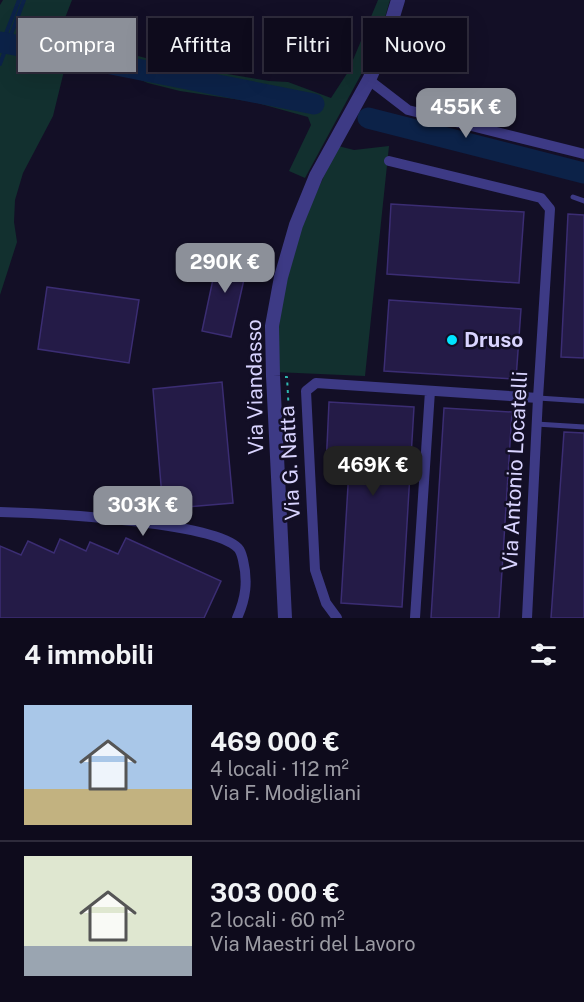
<!DOCTYPE html>
<html lang="it">
<head>
<meta charset="utf-8">
<style>
  body { margin:0; font-family:"Public Sans",sans-serif; background:#171425; color:#f1f3f6; height:100vh; display:flex; flex-direction:column; font-size:22px; white-space:nowrap }
  * { box-sizing:border-box; margin:0 }
  p { font-size:20px; color:#9b9ba3 }
  .icon { flex:none; width:33px; height:33px; fill:none; stroke:currentColor; stroke-width:2; stroke-linecap:round; stroke-linejoin:round }
  .map { position:relative; height:618px; overflow:hidden }
  .sheet { display:flex; flex-direction:column; background:#0e0b1c; flex:1 }
  .sheet>* { flex:none }
  .hud { position:absolute; left:18px; top:18px; width:549px; height:54px; display:flex; gap:12px }
  .price { position:absolute; translate:-50% -51px; padding:0 14px; border-radius:12px; background:#8c9099; color:#fff; font-size:20px; line-height:39px; filter:drop-shadow(0 2px 3px #0008) }
  .price::after { content:''; position:absolute; left:50%; top:36px; width:18px; height:14px; margin-left:-9px; background:inherit; clip-path:polygon(0 0,100% 0,50% 100%) }
  .price.selected { background:#222; color:#fff }
  ul { padding:0; list-style:none }
  li { display:flex; align-items:center; gap:18px; height:150px; padding:0 24px }
  li+li { border-top:2px solid #2e2b3b }
  li span { display:grid; place-items:center; flex:none; width:168px; height:120px; border-radius:0px; color:#555 }
  li>.icon { margin-inline-start:auto }
  span .icon { width:72px; height:72px; fill:#fffc; stroke-width:1 }
  li b { font-size:26px }
  h2 { display:flex; justify-content:space-between; align-items:center; height:72px; padding:0 24px; font-size:26px }
  .tag { padding:0 21px; border-radius:0px; background:#0e0b1c; box-shadow:0 6px 24px #0002,0 0 0 2px #2e2b3b; font-size:21px; line-height:54px }
  .tag.selected { background:#8c9099; color:#fff }
  .map>svg:first-child { display:block }
</style>
</head>
<body>
<div class="map">
<svg width="584" height="618" viewBox="0 0 584 618">
  <rect width="100%" height="100%" fill="#130f26"/>
  <path fill="#12302f" d="M3,0h69l-7,18 34,28 74,19 96,16 19,1 43,16 17,-26 30,-72h12l-13,45 -72,133 -16,-7 22,-46 -3,-8 -54,-15 -74,-11 -32,-8 -20,-8 -63,-8 -12,49 -30,57 -8,27 -1,22 3,20 -17,53v-290z
    M338,146l16,4 35,-4 -24,230 -90,-4 7,-80 22,-73z"/>
  <g fill="none" stroke-linecap="round" stroke-linejoin="round">
    <path stroke="#0c2248" stroke-width="4" d="M0,49l19,-49
      M0,64l24,-64"/>
    <path stroke="#0c2248" stroke-width="21" d="M0,42l314,62
      M368,118l216,55"/>
  </g>
  <path fill="#241b47" stroke="#3b2d73" stroke-width="1.5" d="M391,204l133,8 -5,71 -132,-9z
    M568,214l16,1v143l-23,-1z
    M219,251l30,6 -18,80 -29,-6z
    M47,287l92,13 -10,63 -91,-14z
    M389,300l132,9 -5,70 -132,-8z
    M222,382l11,121 -70,6 -10,-120z
    M329,402l85,5 -12,200 -61,-4 8,-134 -23,-1z
    M444,408l68,4 -13,206h-68z
    M564,432l20,1v185h-33z
    M126,538l95,43 -17,37h-204v-72l21,9 7,-14 26,12 6,-14 26,12 4,-9 28,12z"/>
  <g fill="none" stroke-linecap="round" stroke-linejoin="round">
    <path stroke="#2fb8b0" stroke-width="2" stroke-dasharray="3 4.5" stroke-linecap="butt" d="M285,377h2l2,37"/>
    <path stroke="#3d3a85" stroke-width="5" d="M573,197l11,4
      M538,398l46,3
      M536,424l48,3"/>
    <path stroke="#3d3a85" stroke-width="10" d="M369,80l39,30 176,44
      M389,161l152,37 9,11 -12,189 -11,220
      M0,512c43,1 211,9 238,36 3,3 4,8 5,12 5,21 3,38 -6,58
      M337,618l-11,-15 -11,-33 -9,-179 10,-8 222,15
      M415,618l15,-227"/>
    <path stroke="#3d3a85" stroke-width="14" d="M285,618l-12,-242 -1,-50 9,-49 15,-52 20,-49 53,-96 15,-34 14,-46"/>
  </g>
  <circle fill="#00e5ff" stroke="#130f26" stroke-width="2" cx="452" cy="340" r="6"/>
  <g text-anchor="middle" stroke-width="5" stroke-linejoin="round" paint-order="stroke">
    <g font-size="21" font-weight="bold" fill="#d9d4ff" stroke="#130f26" text-anchor="start">
      <text x="464" y="347">Druso</text>
    </g>
    <g font-size="21" fill="#d9d4ff" stroke="#130f26">
      <text transform="translate(255 387) rotate(-91)" y="7">Via Viandasso</text>
      <text transform="translate(290 463) rotate(-93)" y="7">Via G. Natta</text>
      <text transform="translate(515 471) rotate(-87)" y="7">Via Antonio Locatelli</text>
    </g>
  </g>
</svg>
<b class="price" style="left:466px;top:139px">455K €</b>
<b class="price" style="left:225px;top:294px">290K €</b>
<b class="price selected" style="left:373px;top:497px">469K €</b>
<b class="price" style="left:143px;top:537px">303K €</b>
<div class="hud">
<a class="tag selected">Compra</a>
<a class="tag">Affitta</a>
<a class="tag">Filtri</a>
<a class="tag">Nuovo</a>
</div>
</div>
<section class="sheet">
<h2>4 immobili<svg class="icon" aria-label="filters" viewBox="0 0 24 24"><path d="M4 7h16M4 17h16"/><circle cx="9" cy="7" r="2"/><circle cx="15" cy="17" r="2"/></svg></h2>
<ul>
<li><span style="background:linear-gradient(#a9c7e8 70%,#c2b280 0)"><svg class="icon" aria-label="home" viewBox="0 0 24 24"><path d="M3 11l9-7 9 7M6 9v11h12V9"/></svg></span><div><b>469 000 €</b><p>4 locali · 112 m²</p><p>Via F. Modigliani</p></div></li>
<li><span style="background:linear-gradient(#dfe7d0 75%,#9aa5b1 0)"><svg class="icon" aria-label="home" viewBox="0 0 24 24"><path d="M3 11l9-7 9 7M6 9v11h12V9"/></svg></span><div><b>303 000 €</b><p>2 locali · 60 m²</p><p>Via Maestri del Lavoro</p></div></li>
</ul>
</section>
</body>
</html>
